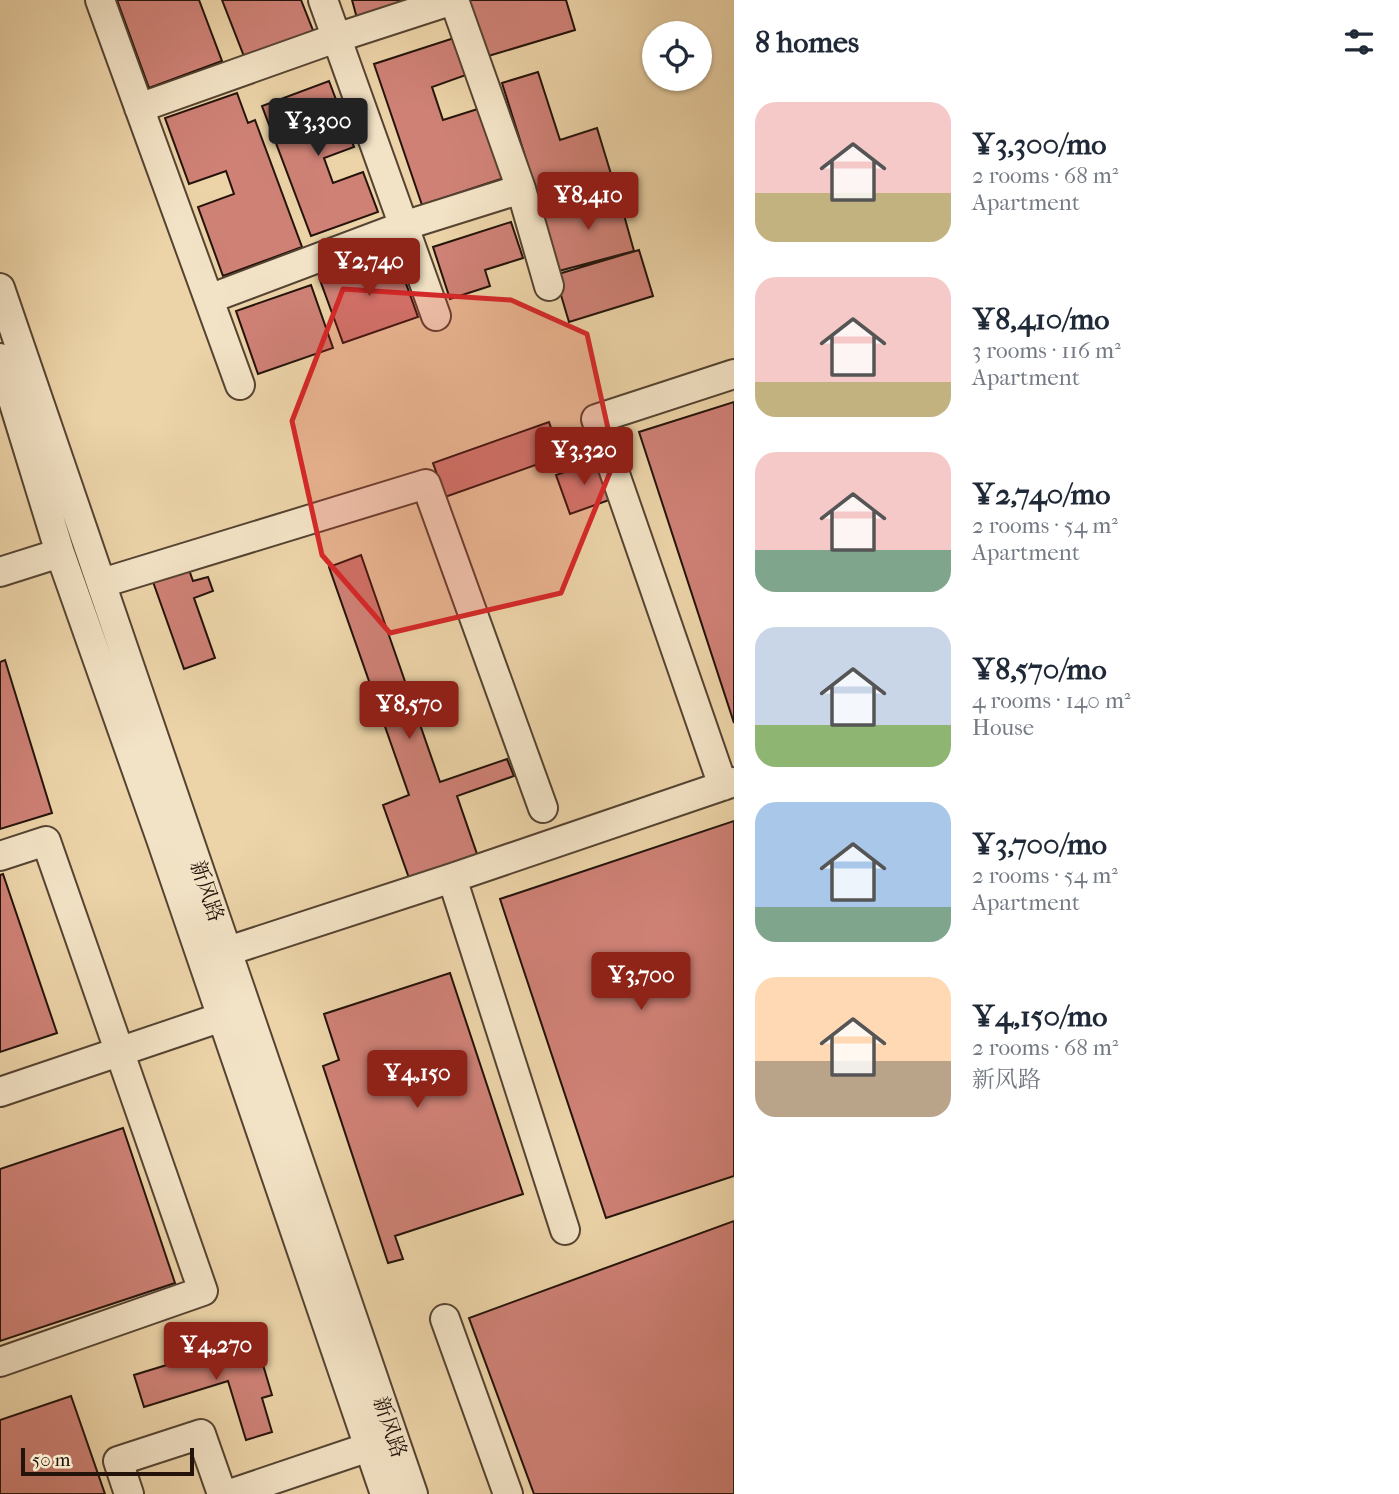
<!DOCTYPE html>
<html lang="en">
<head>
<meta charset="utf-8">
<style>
  body { margin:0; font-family:"IM FELL French Canon","Noto Serif SC",serif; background:#f2f2f3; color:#1f2937; height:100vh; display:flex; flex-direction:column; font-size:26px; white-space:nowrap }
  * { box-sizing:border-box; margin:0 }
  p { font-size:23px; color:#747a83 }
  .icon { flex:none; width:38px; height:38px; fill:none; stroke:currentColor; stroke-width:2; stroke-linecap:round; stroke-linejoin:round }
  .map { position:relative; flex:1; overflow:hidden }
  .sheet { display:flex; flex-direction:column; background:#fff; width:665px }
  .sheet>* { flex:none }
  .buttons { position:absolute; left:642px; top:21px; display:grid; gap:14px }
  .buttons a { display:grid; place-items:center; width:70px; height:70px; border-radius:50%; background:#fff; box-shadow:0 2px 5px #0004; font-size:35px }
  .scale { position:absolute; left:21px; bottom:18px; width:173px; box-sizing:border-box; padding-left:7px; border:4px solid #23130a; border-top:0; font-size:19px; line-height:24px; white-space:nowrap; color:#23130a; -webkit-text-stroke:5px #f3e3c6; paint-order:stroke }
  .price { position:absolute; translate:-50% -60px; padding:0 16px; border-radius:7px; background:#8f2418; color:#fff; font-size:23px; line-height:46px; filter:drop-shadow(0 2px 4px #0008) }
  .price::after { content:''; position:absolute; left:50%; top:42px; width:21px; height:16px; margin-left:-10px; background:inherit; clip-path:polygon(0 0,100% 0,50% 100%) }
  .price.current { background:#222; color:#fff }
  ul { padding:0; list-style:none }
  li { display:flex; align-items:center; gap:21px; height:175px; padding:0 21px }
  li span { display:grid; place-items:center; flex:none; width:196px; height:140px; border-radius:21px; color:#555 }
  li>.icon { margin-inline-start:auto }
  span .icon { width:84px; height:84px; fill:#fffc; stroke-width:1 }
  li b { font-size:30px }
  h2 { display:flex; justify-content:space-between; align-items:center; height:84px; padding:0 21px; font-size:30px }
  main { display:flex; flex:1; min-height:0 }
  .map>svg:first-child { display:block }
</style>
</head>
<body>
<main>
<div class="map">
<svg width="734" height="1494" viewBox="0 0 734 1494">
  <rect width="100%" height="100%" fill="#ecd4a8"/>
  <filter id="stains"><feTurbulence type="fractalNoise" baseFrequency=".00286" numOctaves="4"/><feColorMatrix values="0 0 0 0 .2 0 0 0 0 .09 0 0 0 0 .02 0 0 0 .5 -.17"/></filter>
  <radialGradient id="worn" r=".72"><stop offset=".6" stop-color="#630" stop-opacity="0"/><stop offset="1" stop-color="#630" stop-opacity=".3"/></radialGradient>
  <path fill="#cf8176" stroke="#23130a" stroke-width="2" d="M117,0h82l23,61 -73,27z
    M222,0h79l15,38 -69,26z
    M352,0h78l-72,22z
    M468,0h98l9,30 -90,27z
    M454,38l12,37 -34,12 11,33 41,-13 23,70 -85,28 -48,-141z
    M538,72l22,68 37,-12 14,46 -73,23 -36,-114z
    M329,81l25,66 -30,11 9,25 30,-11 15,40 -67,24 -49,-130z
    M237,93l11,30 7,-3 47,127 -79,29 -25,-69 36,-13 -8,-23 -37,13 -24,-66z
    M617,190l17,61 -79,21 -15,-55 44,-12 -2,-5z
    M511,222l12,36 -38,12 5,16 -40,13 -17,-52z
    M639,250l14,46 -84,26 -14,-47z
    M395,253l23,64 -75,26 -23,-63z
    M311,285l22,63 -75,26 -22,-63z
    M734,402v321l-95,-291z
    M549,422l12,34 -116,41 -12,-34z
    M598,460l14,39 -42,15 -14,-39z
    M361,555l79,227 67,-23 7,17 -57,20 20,58 -68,24 -26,-73 26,-10 -80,-228z
    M188,567l5,14 15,-4 5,14 -19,7 21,60 -31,11 -32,-90z
    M5,660l47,153 -52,16v-167z
    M734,821v355l-128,42 -106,-319z
    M3,874l54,159 -57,19v-177z
    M450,973l73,221 -128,42 8,23 -15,4 -65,-197 16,-6 -15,-46z
    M123,1128l52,155 -175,58v-172z
    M734,1221v273h-200l-65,-176z
    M255,1338l17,57 -10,3 10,34 -26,8 -18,-59 -84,26 -10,-32z
    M71,1396l34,98h-105v-74z"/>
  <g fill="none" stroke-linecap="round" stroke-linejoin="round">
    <g stroke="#554332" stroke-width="32">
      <path id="minor" d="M100,0l140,385
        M323,0l113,316
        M454,0l67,189
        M139,108l197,-70 117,-38
        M0,288l413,1206
        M209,299l194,-73 118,-37 28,97
        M0,358l60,195 101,286 224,655
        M0,572l60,-19
        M102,583l324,-99 117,324
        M723,786l-127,-367 138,-45
        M0,856l46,-15 157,450 -203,71
        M452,878l113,352
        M228,951l224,-73 282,-96
        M0,1092l222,-75
        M445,1319l63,175
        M129,1494l-11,-33 83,-27 21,60
        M230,1494l139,-47"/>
    </g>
    <use href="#minor" stroke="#f3e3c6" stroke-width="28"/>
  </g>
  <path fill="#d62828" fill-opacity="0.2" stroke="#d62828" stroke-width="5" stroke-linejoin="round" d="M343,289l168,11 76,34 28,126 -54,133 -171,40 -68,-78 -30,-134z"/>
  <g text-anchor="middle" stroke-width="5" stroke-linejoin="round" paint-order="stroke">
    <g font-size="21" fill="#23130a" stroke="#f3e3c6">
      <text transform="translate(207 891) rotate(71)" y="7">新风路</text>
      <text transform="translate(390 1427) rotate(71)" y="7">新风路</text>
    </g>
  </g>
  <rect width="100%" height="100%" filter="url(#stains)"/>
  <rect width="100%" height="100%" fill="url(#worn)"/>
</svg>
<div class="buttons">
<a><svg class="icon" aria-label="locate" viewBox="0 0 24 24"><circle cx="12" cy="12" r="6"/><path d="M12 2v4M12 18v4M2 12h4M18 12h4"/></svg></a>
</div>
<div class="scale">50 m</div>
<b class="price current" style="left:318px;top:158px">¥3,300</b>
<b class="price" style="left:588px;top:232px">¥8,410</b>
<b class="price" style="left:369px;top:298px">¥2,740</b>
<b class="price" style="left:584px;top:487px">¥3,320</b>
<b class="price" style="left:409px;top:741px">¥8,570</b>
<b class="price" style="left:641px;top:1012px">¥3,700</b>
<b class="price" style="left:417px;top:1110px">¥4,150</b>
<b class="price" style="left:216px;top:1382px">¥4,270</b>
</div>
<section class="sheet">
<h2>8 homes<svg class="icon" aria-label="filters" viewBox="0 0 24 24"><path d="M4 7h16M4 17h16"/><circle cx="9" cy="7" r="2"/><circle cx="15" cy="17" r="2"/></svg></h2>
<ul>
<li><span style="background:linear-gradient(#f6c9c9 65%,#c2b280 0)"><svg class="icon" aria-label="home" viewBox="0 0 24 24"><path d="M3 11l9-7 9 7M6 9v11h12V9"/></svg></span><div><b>¥3,300/mo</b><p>2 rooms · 68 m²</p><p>Apartment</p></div></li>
<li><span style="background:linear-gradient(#f6c9c9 75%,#c2b280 0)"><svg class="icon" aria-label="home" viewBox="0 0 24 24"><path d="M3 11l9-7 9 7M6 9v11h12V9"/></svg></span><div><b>¥8,410/mo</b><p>3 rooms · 116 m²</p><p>Apartment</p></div></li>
<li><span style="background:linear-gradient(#f6c9c9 70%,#7fa58c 0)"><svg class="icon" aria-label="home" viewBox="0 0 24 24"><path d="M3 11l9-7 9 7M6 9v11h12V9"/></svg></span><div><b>¥2,740/mo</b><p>2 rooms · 54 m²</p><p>Apartment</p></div></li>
<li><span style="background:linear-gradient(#c9d6e8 70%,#8fb573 0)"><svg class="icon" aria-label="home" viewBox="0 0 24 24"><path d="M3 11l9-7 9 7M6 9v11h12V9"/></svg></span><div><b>¥8,570/mo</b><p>4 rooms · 140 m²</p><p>House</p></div></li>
<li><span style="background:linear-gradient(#a9c7e8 75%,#7fa58c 0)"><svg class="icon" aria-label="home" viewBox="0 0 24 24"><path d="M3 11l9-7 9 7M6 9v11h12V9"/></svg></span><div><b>¥3,700/mo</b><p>2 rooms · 54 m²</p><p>Apartment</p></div></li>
<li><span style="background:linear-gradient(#ffd9b3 60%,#b9a48a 0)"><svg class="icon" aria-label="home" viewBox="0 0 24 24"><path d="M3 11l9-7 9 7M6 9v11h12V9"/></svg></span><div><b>¥4,150/mo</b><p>2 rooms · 68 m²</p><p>新风路</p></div></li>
</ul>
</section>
</main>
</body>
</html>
